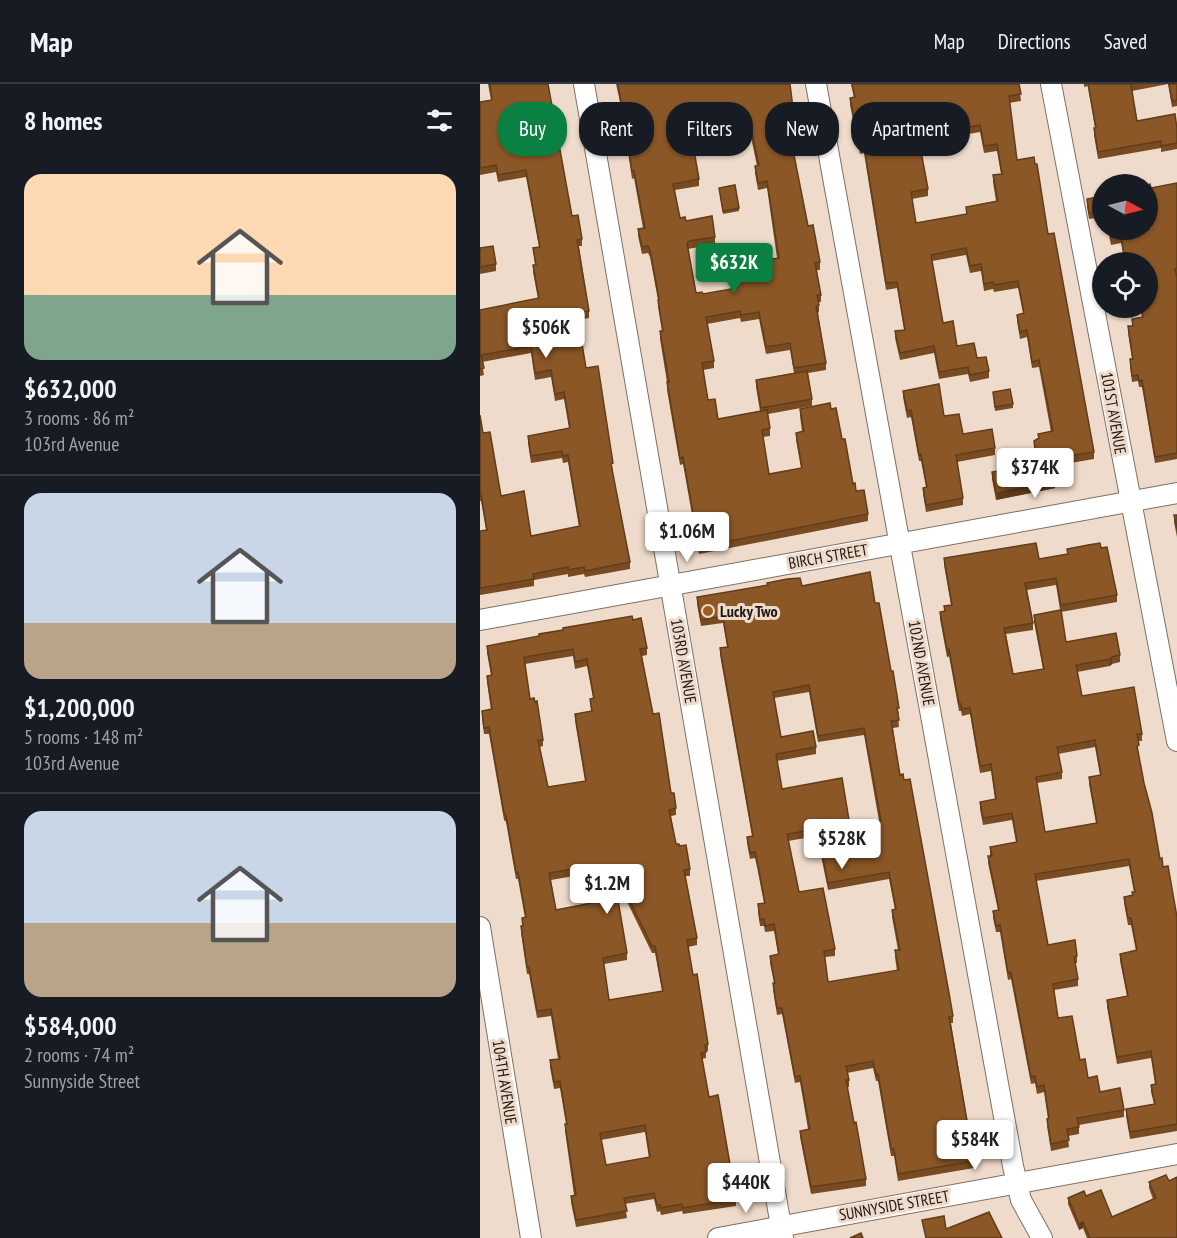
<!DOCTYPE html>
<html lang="en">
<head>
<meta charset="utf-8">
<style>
  body { margin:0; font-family:"PT Sans Narrow",sans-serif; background:#20242c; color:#f1f3f6; height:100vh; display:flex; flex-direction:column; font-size:22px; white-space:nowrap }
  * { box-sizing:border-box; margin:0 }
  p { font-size:20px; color:#9ea1a6 }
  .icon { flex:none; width:33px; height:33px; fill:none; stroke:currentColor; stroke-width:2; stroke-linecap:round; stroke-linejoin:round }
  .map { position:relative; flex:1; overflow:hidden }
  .panel { display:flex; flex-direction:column; background:#171b24; width:480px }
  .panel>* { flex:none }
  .guide { position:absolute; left:18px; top:18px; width:570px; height:54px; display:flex; gap:12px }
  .needle { width:39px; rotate:97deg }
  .fabs { position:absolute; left:612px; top:90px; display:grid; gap:12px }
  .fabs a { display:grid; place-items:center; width:66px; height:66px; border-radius:50%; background:#171b24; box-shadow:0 2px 4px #0004; font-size:30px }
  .price { position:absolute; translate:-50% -51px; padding:0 14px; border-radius:6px; background:#fff; color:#222; font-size:20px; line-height:39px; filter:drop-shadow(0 2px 3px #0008) }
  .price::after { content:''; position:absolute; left:50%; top:36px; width:18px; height:14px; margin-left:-9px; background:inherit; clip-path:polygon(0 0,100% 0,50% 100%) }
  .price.on { background:#0b8043; color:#fff }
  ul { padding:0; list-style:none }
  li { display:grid; align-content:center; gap:12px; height:318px; padding:0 24px }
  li+li { border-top:2px solid #363941 }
  li span { display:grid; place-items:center; height:186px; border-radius:18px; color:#555 }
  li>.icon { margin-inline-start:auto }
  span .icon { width:108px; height:108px; fill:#fffc; stroke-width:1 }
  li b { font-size:26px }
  h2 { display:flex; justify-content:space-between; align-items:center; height:72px; padding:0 24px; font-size:26px }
  .chip { padding:0 21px; border-radius:24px; background:#171b24; box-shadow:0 2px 4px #0004; font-size:21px; line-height:54px }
  .chip.on { background:#0b8043; color:#fff }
  header { display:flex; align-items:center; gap:36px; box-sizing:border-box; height:84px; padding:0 30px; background:#171b24; border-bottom:2px solid #363941 }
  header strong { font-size:28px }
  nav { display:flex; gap:33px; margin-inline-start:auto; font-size:21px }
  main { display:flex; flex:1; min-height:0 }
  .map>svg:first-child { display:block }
</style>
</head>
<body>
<header>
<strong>Map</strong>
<nav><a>Map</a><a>Directions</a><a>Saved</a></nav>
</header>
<main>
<section class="panel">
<h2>8 homes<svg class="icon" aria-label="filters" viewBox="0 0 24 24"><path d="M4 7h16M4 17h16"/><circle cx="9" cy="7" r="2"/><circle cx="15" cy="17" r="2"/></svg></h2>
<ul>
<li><span style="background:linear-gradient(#ffd9b3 65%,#7fa58c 0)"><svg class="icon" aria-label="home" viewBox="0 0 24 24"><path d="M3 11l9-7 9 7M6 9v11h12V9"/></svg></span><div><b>$632,000</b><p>3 rooms · 86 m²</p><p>103rd Avenue</p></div></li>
<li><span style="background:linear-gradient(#c9d6e8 70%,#b9a48a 0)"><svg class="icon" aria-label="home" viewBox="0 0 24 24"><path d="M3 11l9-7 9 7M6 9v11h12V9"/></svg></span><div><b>$1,200,000</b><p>5 rooms · 148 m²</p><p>103rd Avenue</p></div></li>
<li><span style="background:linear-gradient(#c9d6e8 60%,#b9a48a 0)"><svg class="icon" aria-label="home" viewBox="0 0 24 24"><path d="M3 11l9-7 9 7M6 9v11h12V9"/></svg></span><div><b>$584,000</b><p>2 rooms · 74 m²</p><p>Sunnyside Street</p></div></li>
</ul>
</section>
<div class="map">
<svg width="697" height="1154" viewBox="0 0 697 1154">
  <rect width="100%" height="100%" fill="#eedbcb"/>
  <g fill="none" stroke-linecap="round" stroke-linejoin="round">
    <g stroke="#816f61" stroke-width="22">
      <path id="minor" d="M104,0l199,1154
        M336,0l197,1082 8,34 21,38
        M571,0l126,657
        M0,536l697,-127
        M0,843l51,311
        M238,1154l459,-84"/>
    </g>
    <use href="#minor" stroke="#fff" stroke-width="20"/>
  </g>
  <path fill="#784b21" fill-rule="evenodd" d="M8,0h60l24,132 10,23v7h-3l10,65v7l-11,2 8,48 27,102h-1l18,92v7l-45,8 -1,-3 -16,3v-3l-34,6v6l-54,9v-64l6,-1 -5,-29h-1v-86l3,18 18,63 30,40 48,-9 -11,-65 -5,1 -1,-5 -31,5 -3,-20v-7l41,-8 -5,-29 -9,2 -4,-24 -16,3 -4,-27 -49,9 2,13 -4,1v-66l58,-11 -5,-27v-7h2l-2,-17 6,-1 -13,-70 -28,5 -2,-10 -16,3v-73l11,-2z
    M136,0h174l6,49v8h-3v11l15,74 12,36v8h-4l5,25v7h-2v10l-1,1 8,50v7l-18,3 4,26v7l-44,8 2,14v8l-7,1 6,37 32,-6 -5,-28v-7l6,-2 -2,-15v-7h31l11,30 11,45 15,30v7l-169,33 -16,-90 -3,1 -13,-75v-8l-7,-43v-8h2l-4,-24v-7l-8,-43 -2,-4 -6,1 -4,-18v-7l5,-1 -9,-50 -2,1 -10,-68zM268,39l9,43h-2v7l3,17 9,-2 10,70 -19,3v4l-24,4v8l2,11 -33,6 -7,-1 -8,-44 27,-5v-7l-35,-19 -5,-28 24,-4v-7l-6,-33 5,-1v-10l10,-1v-4zM260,234l1,4 18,-3 7,35 24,-4 4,23 -38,7v7l4,24 -42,8 -10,-19 -5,-30 11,-2v-7l-7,-37z
    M371,0h168l2,17 -12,2 8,57 31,74 46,218v7l-35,6 2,13v7l-6,1v2l-59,12 -4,-21v-7l44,-8 -2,-16v-7l4,-3v-4l13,-2 -12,-65 -7,1 -5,-31 -7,2 -3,-18v-6l6,-2 -5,-25 -24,4 -1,-3 -9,2 -3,-20 -11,2 -4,-18 -34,6 11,62 14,23 20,12 12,13v7l-19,4 -2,-8 -29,5 -5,-26 -34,7 -5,-22v-7l9,-1 -7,-42 -11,2 -22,-137 -4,1 -10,-49v-7h4zM500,48l4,21 13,-2 4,23 -8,1v7l3,19 -30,6v7l-50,9 -4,-24 16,-3v-7l-7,-37 19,-3v-10z
    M604,0h93v22l-5,1 -4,-23 -36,7 5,30 40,8v20l-16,3v-4l-63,11 -4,-24v-7h1l-7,-42 -4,1z
    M697,99v276l-22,4 -13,-76h-3l-1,-6 -6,1 -2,-16v-7h2l-4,-26v-7h4v-7l10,-2 -2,-9h8v-46h-23l-4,-19 -10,2 -3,-15h40l3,-42z
    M239,104l20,20v3l-16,3z
    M622,112v21l-13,2 -2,-13v-7z
    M0,164l16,16v7l-16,3z
    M423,307l41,25 19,18 32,14v7l-38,7 6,36v7l-37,7 -3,-18v-6l3,-1 -5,-26h-2l-8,-44 -4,1 -4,-21z
    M513,308l20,12v4l-18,3z
    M694,431h3v22l-3,-15z
    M587,465l50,46v7l-56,10 5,30 54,13v7l-8,2 -2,2 -33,6 5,24 60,38v7h-4v11l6,31 16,76 17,58v214l-47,8 -4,-23v-7l28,-5 -3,-12v-7l4,-1 -4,-26 -34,6 -10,-57v-7l20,-4 -7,-35v-7l16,-3 -5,-26h-3l-4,-22v-6l8,-2v-3h2l-5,-26 -93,15 12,64 29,11v7h-2l3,16v7l-24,4 4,28 30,60 12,14 24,18v7l-45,8v9l-11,2 1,11 -18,4 -4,-25v-7h1l-4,-27 -7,2 -2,-11 -4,1 -20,-105 -3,1 -8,-48h-4l-3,-14v-7l5,-1 -10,-47v-7h2v-9l26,-5 -4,-22 -29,5 -3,-16v-7l15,-3 -4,-28 -11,2 -10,-59 -8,2 -1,-5h-2l-10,-55 -2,1 -7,-38v-7l4,-1v-5l7,-1 -7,-40v-7l95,1 28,-5zM576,501l4,25 -26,5v7l9,47 -30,5 -7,-40 27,-4v-7l-6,-33zM615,663l5,28 -11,2v7l7,39 -51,9 -8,-49 25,-4v-7l-4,-18z
    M322,502l73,17 24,111 -1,1 1,12 -6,1 7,47 53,241v7h-2l23,138v7l-76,13 -4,-25h-3l-13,-75h-2l-3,-13 -26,5 2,7v7h-2l7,36 12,56v7l-55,8 -11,-57v-6l8,-2 -8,-47 -5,1 -13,-69 -5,1 -4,-25v-7h1l-4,-20v-7l8,-2 -4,-23 -9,1 -1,-6h-4l-2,-15v-7l6,-1 -7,-36 -2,-9 -5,1 -3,-16v-6l5,-1 -32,-181v-7l7,-1 -4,-24 -22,3 -4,-22v-7zM329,608l9,50 46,-7 15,86 -29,5 -68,-37 -5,-28 39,-7v-7l-35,-10 -7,-39zM337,752l11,54 61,-11 6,31h-3v7l6,33h-3v7l2,14 -69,11 -3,-25 10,-1v-7l-36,-57 -11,-51z
    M153,536l14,28v7l-5,1 11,58 18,79 5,15v7l-5,1 5,28 3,2 11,23v7h-5l12,62v7l-9,2 5,28 15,69v7l-2,1v6l-4,1 7,38 27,102v7l-53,8 -1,-3 -21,4 -1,-4 -3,1 -3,-13 -29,5 2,14 -51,9 -5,-25v-6l3,-1 -9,-64v-7h1l-6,-36 -6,1 -4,-22v-7l8,-1 -7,-43 -14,2 -8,-44h-2l-6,-41v-7h1v-8h3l-7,-39h-2l-10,-57 -2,-2 -15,-86h-5l-2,-16v-7l9,-1 -4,-28v-6l4,-1 -4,-22v-7zM93,572l2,13 12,-3 6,32 -3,1 1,12 -16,3v7l10,60 -37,6 -8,-40 3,-1v-6l-13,-41 -5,-35zM111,789l5,30 -40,7 -5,-30zM134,791l38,78h3l7,38 -53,9 -5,-36 23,-4v-7zM165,1048l4,26 -43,7 -5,-25z
    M669,1098l28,56h-90l-4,-10 -4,2 -11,-26v-6l18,-2 26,21 41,-18 -4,-11z"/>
  <path fill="#613d1b" d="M575,397v7l-59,12v-7z
    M469,565v7l-2,1v-7z
    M632,573v7l-2,2v-7z
    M603,1138v6l-4,2v-6z"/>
  <path fill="#8b5726" stroke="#613d1b" stroke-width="1.5" fill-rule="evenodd" d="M10,0h58l24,132 6,-1 4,24 -5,1 12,71 -12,2 9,55 12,-2 15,97 -2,1 19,98 -45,9 -1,-4 -16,3v-3l-35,7 1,5 -54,9v-57l7,-1 -6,-36h-1v-79l3,18 7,-1 11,64 23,-5 7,45 49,-10 -12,-71 -5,1 -1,-5 -31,5 -3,-20 42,-8 -6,-36 -9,2 -4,-24 -16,3 -4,-27 -50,9 3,13 -4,1v-59l59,-12 -6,-33h3l-3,-17 7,-1 -14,-77 -28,5 -2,-10 -16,3v-66l12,-2z
    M138,0h172l6,49 -4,1 2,11h-2l16,81 5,-1 7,37 -5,1 6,32h-4l2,10 -3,1 10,57 -32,5 -4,-25 -24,4 -7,-35 -18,3 -1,-4 -34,6 8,44 -12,2 6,37 7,-1 3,20 49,-9 3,18 -8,2 7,44 33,-6 -6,-35 8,-2 -4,-22 30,-6 1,6 5,-1 6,31h3l8,45 2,-1 1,8 8,-1 4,24 -169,33 -16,-90 -3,1 -13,-76h2l-9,-51h3l-5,-31 1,-1 -9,-49 -2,-4 -6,1 -4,-18 7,-1 -11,-57h-2zM268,32l11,49 -4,1 3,17 9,-2 12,77 -21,3 1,4 -25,4 3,19 -34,6 -1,-2 -6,1 -9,-50 2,-2 26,-4 -3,-21 -26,5 -1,-4 -5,1 -7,-34 26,-5 -7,-40 6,-1 -2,-9 12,-2 -1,-4z
    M372,0h167l2,10 -12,2 8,64 17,-3 1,7h2l11,70 6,-1 40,219 -36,6 3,20 -6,1v2l-59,12 -4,-21 45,-8 -3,-23 5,-3 -1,-4 15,-3 -14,-71 -7,2 -5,-32 -7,2 -3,-17 7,-2 -6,-32 -24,4 -1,-3 -9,2 -3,-20 -11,2 -4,-18 -35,7 12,68 10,-2 4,25 17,-3 3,15 9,-1 3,14 -19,4 -2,-8 -29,5 -5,-26 -34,7 -5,-22 10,-1 -8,-48 -11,1 -22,-137 -4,1 -10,-49 5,-1zM500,41l4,21 13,-2 5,30 -9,1 5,26 -32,6 1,7 -51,9 -5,-31 17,-3 -8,-43 20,-4 -2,-9z
    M608,0h46l-3,1 6,36 38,-7 2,15v14l-16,3v-5l-63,11 -4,-24h2z
    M689,0h8v16l-5,1z
    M697,99v85l-2,1 2,8v176l-22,4 -13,-77 -3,1 -1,-6 -6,1 -2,-17h3l-5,-33h5l-1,-7 11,-2 -2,-9h7v-46h-17l-1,-2 -5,1 -4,-25 -10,2 -2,-8h39v-45l2,-1 1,4z
    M255,101l4,23 -16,3 -4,-23z
    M622,112v14l-13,3 -2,-14z
    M13,162l3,18 -16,3v-19z
    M327,287l5,28 -51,9 -5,-28z
    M459,300l5,32 15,-2 4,20 29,-5 3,19 -39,7 7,43 -37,7 -3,-17 4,-1 -6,-33 -2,1 -8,-45 -4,1 -4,-20z
    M530,305l3,15 -18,3 -2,-15z
    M694,431h3v15z
    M556,459l3,16 29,-5 -1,-5 21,-4 12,-2 1,5 6,-1 10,48 -56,10 -5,-27 -31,5 8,40 -29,5 9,46 31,-5 -10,-54 27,-5 5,32 50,-9 4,22 -8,2 -2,2 -34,6 6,31 52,-9 8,47h-5l2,11 -2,1 7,37 8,30 8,46 2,-1 1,9 5,-1 9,51v207l-47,8 -4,-23 29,-5 -4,-19 5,-1 -5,-33 -34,6 -10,-57 21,-4 -8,-42 17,-4 -6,-32h-3l-4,-21 9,-2 -1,-3h3l-6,-33 -94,15 13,71 27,-5 2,16 -3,1 4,22 -25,5 5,34 14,-2 8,44 5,-1 3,19 9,-2 3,16 20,-4 4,22 -47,8 2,9 -12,2 2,11 -18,4 -4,-25 2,-1 -5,-33 -7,2 -2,-11 -4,1 -20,-105 -3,1 -8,-48 -4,1 -3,-15 6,-1 -11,-54h4l-2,-9 27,-5 -5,-29 -29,5 -3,-16 16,-3 -5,-35 -11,2 -10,-58 -8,1 -1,-5h-2l-10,-55 -2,1 -7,-38 5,-1 -1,-5 8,-1 -8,-47zM615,656l6,35 -12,2 8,46 -52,9 -9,-55 26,-5 -5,-25z
    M390,488l5,31h4l12,68h2l6,37h-2l2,12 -8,1 9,54 3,-1 1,6 6,-1 39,214 4,23 -4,1 25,144 -76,13 -4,-25h-3l-13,-75 -2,1 -3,-14 -27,5 3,14h-3l8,43 2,-1 10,57 -55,8 -11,-56 10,-2 -10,-53 -5,1 -13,-69h-5l-4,-25h2l-5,-27 9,-2 -5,-30 -9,2 -1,-7 -4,1 -2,-16 7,-1 -8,-43 -2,-8 -5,1 -3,-16 6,-1 -33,-188 8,-1 -5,-31 -22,4 -4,-23 71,-12 -1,-2 20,-4 13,-1 2,8zM329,601l9,51 46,-8 17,93 -31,5 -8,-48 -60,11 -6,-35 40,-7 -3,-16 -32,6 -8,-45zM337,745l11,54 61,-11 7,37 -4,1 8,40h-5l4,20 -71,12 -4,-31 11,-2 -12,-61 -24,4 -12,-58z
    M152,532l1,4 8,-2 6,30 -7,1 13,65 6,-1 12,80h3l2,15 -7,2 7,34h3v2l7,-1 4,24 -6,1 13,68 -10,2 6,35 4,-1 11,70 -3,1 1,7 -5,1 8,44 9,-2 18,104 -53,9 -1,-4 -21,4 -1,-3h-3l-3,-12 -30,5 3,13 -51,9 -5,-24 5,-1 -11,-71h2l-7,-43 -6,1 -4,-22 10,-1 -9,-50 -14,2 -8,-44h-2l-6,-41h2l-1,-8 4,-1 -8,-45 -2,1 -10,-58 -2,-2 -15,-86 -5,1 -2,-17 10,-2 -5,-33 5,-1 -5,-29 52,-10v-2l24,-4v-2zM93,565l2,13 12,-3 7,39 -4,1 2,12 -17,3 11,67 -38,6 -10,-47h5l-6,-39 -2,1 -1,-4 -4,1 -6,-42zM132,781l40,81h3l8,45 -54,9 -6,-42 24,-5zM111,782l6,36 -41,8 -7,-37zM165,1041l5,32 -44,8 -6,-32z
    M686,1091l3,6 8,-4v61h-87l-7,-16 -4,2 -11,-26 16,-7 2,5 15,-6 11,27 44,-19 -7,-16z
    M509,1128l13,26h-76l-4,-18 22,-4 2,13z
    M381,1149l2,5h-13z"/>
  <circle fill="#9b5d22" stroke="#eedbcb" stroke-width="2" cx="228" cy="527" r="6"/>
  <g text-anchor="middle" stroke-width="6" stroke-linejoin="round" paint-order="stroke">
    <g font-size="16" fill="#1e1711" stroke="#eedbcb">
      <text transform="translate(634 329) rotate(80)" y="6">101ST AVENUE</text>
      <text transform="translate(348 472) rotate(-10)" y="6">BIRCH STREET</text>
      <text transform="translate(204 577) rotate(80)" y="6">103RD AVENUE</text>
      <text transform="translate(442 579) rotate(80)" y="6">102ND AVENUE</text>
      <text transform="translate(25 998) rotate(81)" y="6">104TH AVENUE</text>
      <text transform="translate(414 1121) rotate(-10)" y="6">SUNNYSIDE STREET</text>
    </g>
    <g font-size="16" font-weight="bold" fill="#1e1711" stroke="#eedbcb" text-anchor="start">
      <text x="240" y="533">Lucky Two</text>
    </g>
  </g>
</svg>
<div class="fabs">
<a><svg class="needle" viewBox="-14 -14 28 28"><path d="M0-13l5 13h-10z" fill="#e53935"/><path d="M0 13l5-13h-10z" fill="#9ea1a6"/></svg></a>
<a><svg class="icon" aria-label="locate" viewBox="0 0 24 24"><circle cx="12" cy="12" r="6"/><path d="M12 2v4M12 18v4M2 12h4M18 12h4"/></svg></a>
</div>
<b class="price on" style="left:254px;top:210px">$632K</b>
<b class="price" style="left:66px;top:275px">$506K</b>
<b class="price" style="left:555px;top:415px">$374K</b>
<b class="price" style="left:207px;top:479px">$1.06M</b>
<b class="price" style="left:362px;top:786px">$528K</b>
<b class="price" style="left:127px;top:831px">$1.2M</b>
<b class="price" style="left:495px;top:1087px">$584K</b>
<b class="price" style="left:266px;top:1130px">$440K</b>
<div class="guide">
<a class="chip on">Buy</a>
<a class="chip">Rent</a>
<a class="chip">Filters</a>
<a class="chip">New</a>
<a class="chip">Apartment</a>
</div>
</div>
</main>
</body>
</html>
